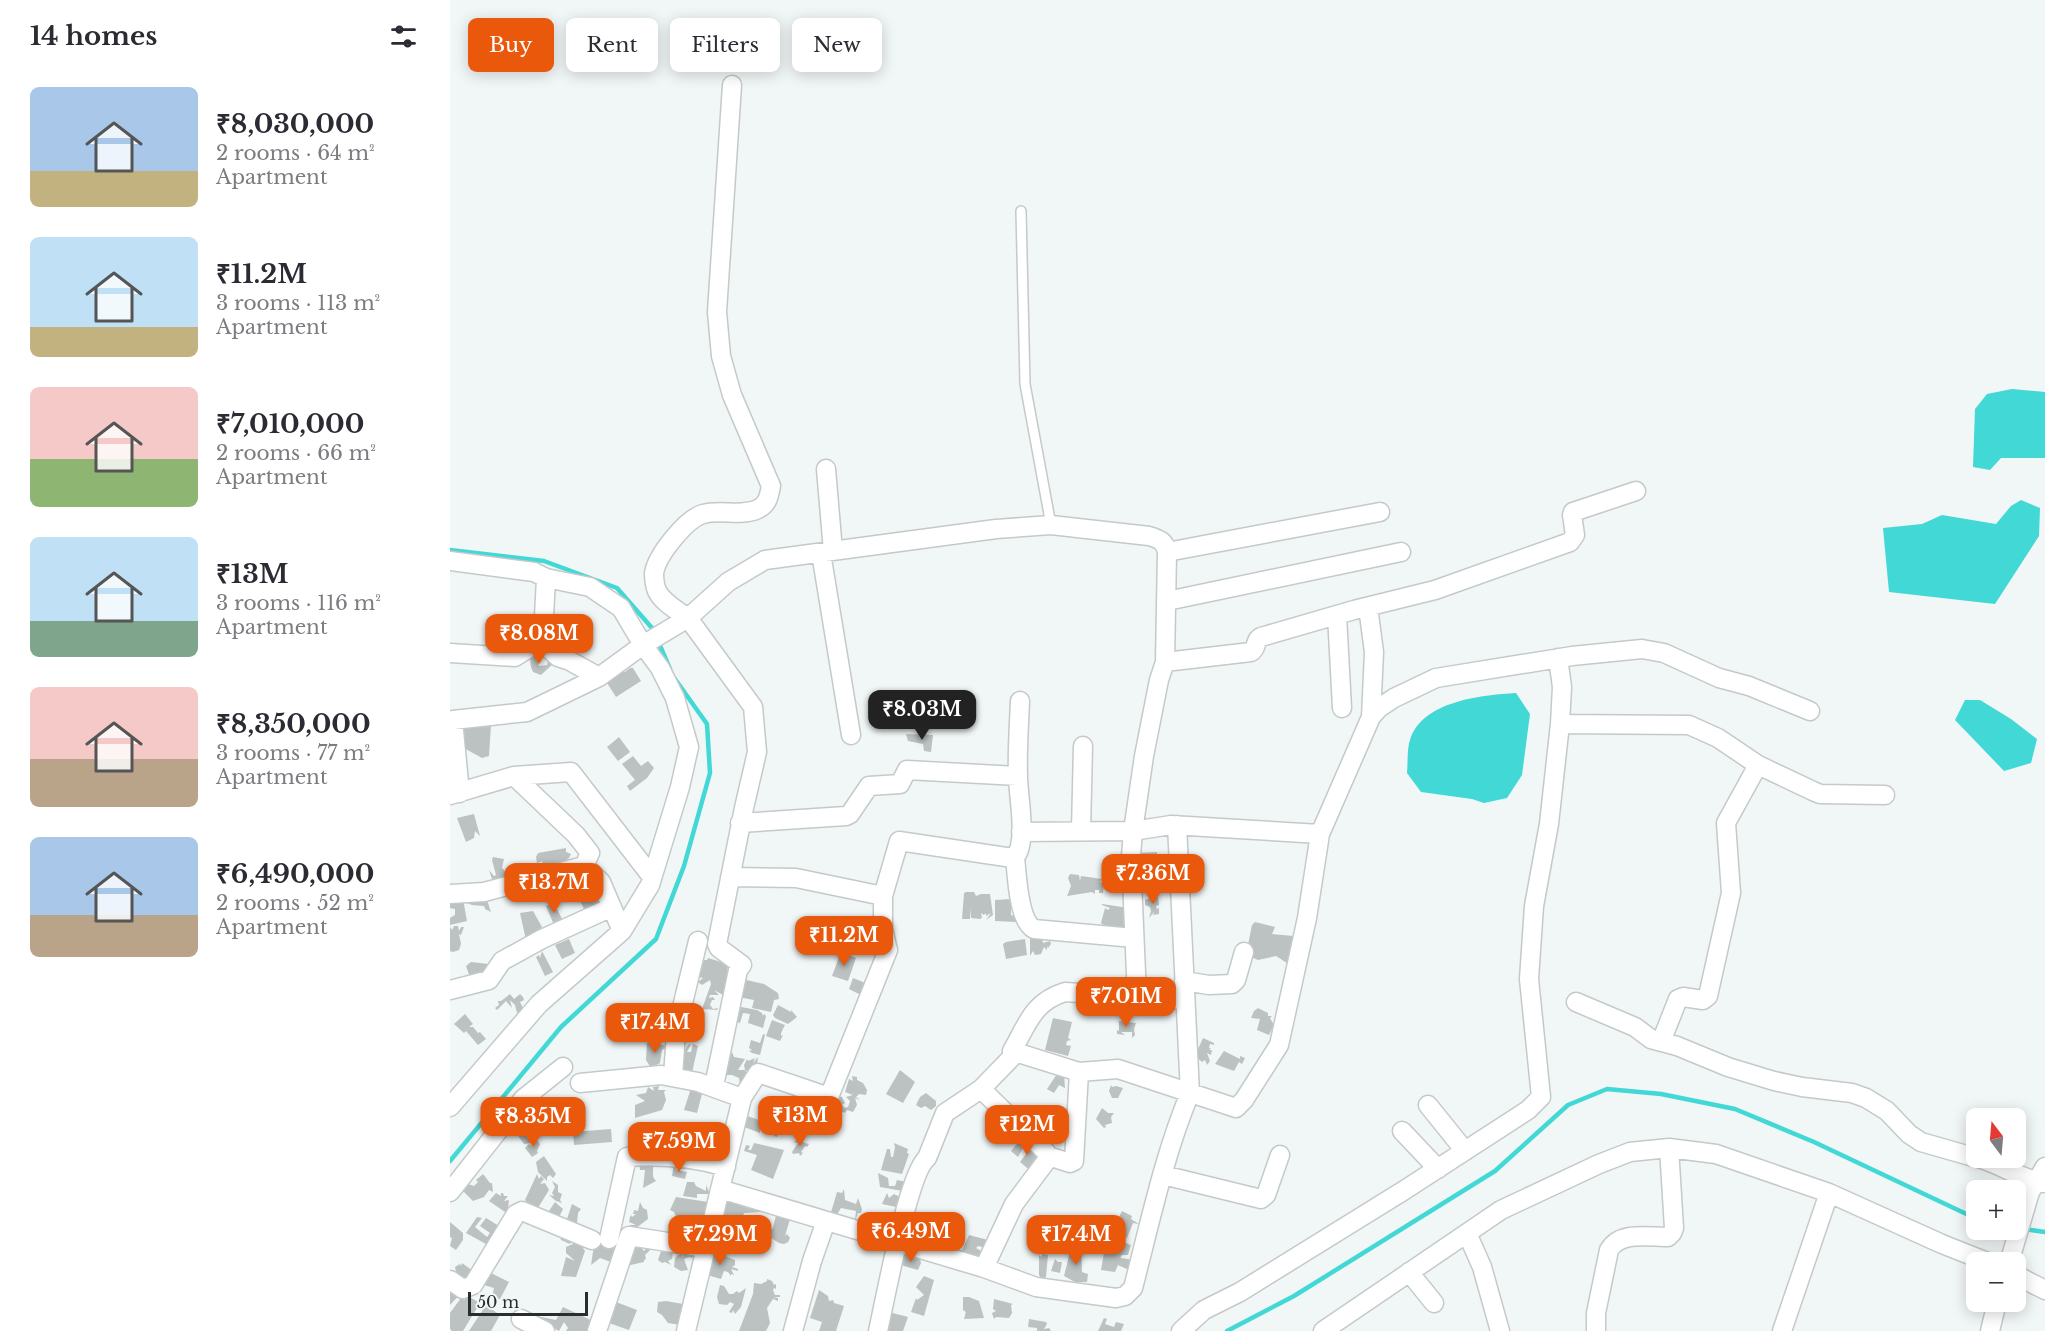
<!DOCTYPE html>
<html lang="en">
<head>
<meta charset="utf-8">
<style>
  body { margin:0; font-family:"Libre Baskerville",serif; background:#f2f2f3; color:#2b2b33; height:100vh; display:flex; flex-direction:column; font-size:22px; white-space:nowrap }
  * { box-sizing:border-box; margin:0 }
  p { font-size:20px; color:#7c7c81 }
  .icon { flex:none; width:33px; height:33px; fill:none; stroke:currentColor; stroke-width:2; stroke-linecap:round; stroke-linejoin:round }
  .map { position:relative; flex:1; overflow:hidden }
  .sheet { display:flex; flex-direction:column; background:#fff; width:450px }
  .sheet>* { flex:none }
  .top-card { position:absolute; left:18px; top:18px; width:570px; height:54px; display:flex; gap:12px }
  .needle { width:39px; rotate:344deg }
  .buttons { position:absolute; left:1516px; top:1108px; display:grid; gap:12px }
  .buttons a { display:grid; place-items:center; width:60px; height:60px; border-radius:9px; background:#fff; box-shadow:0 3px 15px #0003; font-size:30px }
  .scale { position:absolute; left:18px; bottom:15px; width:120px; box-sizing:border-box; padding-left:6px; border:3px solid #2b2d2d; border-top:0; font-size:16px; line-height:21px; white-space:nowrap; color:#2b2d2d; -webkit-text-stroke:4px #f1f6f6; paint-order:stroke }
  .price { position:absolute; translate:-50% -51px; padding:0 14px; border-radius:12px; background:#ea580c; color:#fff; font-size:20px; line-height:39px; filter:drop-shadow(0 2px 3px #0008) }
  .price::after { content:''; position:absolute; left:50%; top:36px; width:18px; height:14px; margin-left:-9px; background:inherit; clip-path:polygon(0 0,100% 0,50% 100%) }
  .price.current { background:#222; color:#fff }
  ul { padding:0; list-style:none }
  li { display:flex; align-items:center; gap:18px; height:150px; padding:0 30px }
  li span { display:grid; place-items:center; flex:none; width:168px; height:120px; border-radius:9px; color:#555 }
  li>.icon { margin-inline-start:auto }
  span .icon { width:72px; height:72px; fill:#fffc; stroke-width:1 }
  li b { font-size:26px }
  h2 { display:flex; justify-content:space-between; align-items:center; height:72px; padding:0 30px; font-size:26px }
  .pill { padding:0 21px; border-radius:9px; background:#fff; box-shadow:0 3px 15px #0003; font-size:21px; line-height:54px }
  .pill.current { background:#ea580c; color:#fff }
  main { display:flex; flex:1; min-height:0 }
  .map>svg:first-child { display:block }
</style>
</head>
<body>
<main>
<section class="sheet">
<h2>14 homes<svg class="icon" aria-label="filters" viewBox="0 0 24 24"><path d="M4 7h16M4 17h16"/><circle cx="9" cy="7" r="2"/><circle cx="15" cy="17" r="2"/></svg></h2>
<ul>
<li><span style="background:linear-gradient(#a9c7e8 70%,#c2b280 0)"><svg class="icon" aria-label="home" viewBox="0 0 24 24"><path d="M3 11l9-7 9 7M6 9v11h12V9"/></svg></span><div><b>₹8,030,000</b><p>2 rooms · 64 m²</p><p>Apartment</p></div></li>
<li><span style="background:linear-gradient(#bfe0f5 75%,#c2b280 0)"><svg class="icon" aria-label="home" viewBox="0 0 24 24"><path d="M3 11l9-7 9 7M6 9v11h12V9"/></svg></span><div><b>₹11.2M</b><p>3 rooms · 113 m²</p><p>Apartment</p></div></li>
<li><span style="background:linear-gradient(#f6c9c9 60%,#8fb573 0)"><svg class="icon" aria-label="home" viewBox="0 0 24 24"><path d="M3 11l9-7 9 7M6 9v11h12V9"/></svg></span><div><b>₹7,010,000</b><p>2 rooms · 66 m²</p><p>Apartment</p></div></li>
<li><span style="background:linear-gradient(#bfe0f5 70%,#7fa58c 0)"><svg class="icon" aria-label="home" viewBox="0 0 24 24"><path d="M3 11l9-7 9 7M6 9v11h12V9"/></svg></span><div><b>₹13M</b><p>3 rooms · 116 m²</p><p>Apartment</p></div></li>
<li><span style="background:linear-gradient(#f6c9c9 60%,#b9a48a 0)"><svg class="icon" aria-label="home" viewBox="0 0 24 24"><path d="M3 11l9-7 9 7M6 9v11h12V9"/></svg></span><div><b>₹8,350,000</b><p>3 rooms · 77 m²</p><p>Apartment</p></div></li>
<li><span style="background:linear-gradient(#a9c7e8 65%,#b9a48a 0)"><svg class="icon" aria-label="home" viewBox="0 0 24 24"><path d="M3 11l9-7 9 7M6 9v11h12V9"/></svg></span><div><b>₹6,490,000</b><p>2 rooms · 52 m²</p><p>Apartment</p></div></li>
</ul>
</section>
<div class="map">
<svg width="1595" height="1331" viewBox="0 0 1595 1331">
  <rect width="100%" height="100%" fill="#f1f6f6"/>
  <path fill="#41d8d6" d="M1562,389l33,3v66h-44l-11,12 -17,-3 2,-58 12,-15z
    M1571,500l19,8 -1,28 -44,68 -106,-12 -6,-64 39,-4 20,-9 54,9 15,-18z
    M1066,693l14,21 -8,61 -15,23 -23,5 -12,-4 -51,-7 -14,-19c1,-11 0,-24 3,-33 12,-39 72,-45 106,-47z
    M1515,700h15l31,19 26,20 -6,24 -27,8 -49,-51z"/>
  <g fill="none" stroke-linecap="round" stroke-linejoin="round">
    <path stroke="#41d8d6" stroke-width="4.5" d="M0,550l94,11 73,27 35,40 2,5
      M208,641l12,28
      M0,1161l111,-134 95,-88 28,-73 26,-93 -3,-49 -32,-45
      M1574,1229l21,3
      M777,1331l67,-35 201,-125 73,-66 39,-16 54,5 74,15 79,33 163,77"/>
  </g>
  <path fill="#bcc2c1" d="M86,652l3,14 8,-1 1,-5 6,3 -13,12 -8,-3 -2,-5 -1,-8z
    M180,668h3l8,13 -25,16 -9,-14v-6l12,-8 6,3z
    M14,724l27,1 -2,31 -7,2 -20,-11z
    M456,734l27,1 -2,17 -7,-1 -1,-7 -15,-3z
    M169,737l11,15 -12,9 -11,-14z
    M183,756l8,10 7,-5 6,7 -7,10 -17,13 -3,-5 8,-6 -13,-16z
    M24,814l6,22 -5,-5 -1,7 -8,4 -9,-24z
    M116,848v4l5,2 -2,4 -8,6 -18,5 -4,-2 4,-6 -6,2 -1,-6 2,-4z
    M707,852v12h-4v4l-14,1 -1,-16z
    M43,857l11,2 -2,9 3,3 5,-4 5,9h-10l-9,7 -3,-1 -4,-12 5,6 2,-1 -4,-15z
    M620,874l9,1 1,6 1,-5 21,3 -2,3 4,2 -1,9h-4v-3h-4v4l-3,-2 -25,4 4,-10 -3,-8z
    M147,886l10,15 -20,15 -8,-18z
    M516,892h8l2,4 5,-2h9l3,21 -7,5 5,-7 -5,3v-3l-2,2 -3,-2 1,5 -2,1 -9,-1 -1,-10v11h-8l2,-26z
    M708,897l1,8 -3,1 1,3 2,-1v6l-6,1 1,-3 -5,6 2,-7 -1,-4 -5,-2v-6l3,1 -1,-1z
    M17,898l20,2 4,12 -6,-3 -1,-3 -12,-1 -5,-2z
    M13,899l4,22 -17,4v-7l5,-3v-6l-5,-1v-6z
    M561,899v16l6,2 -1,5 -21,-1v-21z
    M104,903l9,18 -9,4 -8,-19z
    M652,904l27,4 -3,23 -20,-4 -5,-4 4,-15 3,2 2,-2 -8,-3z
    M83,911l9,16 -3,5 -13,8 -6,-27z
    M805,922l20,5 -3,7 21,2 -3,29 -14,-9 -18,4 -12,-5 6,-30z
    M4,926h4l1,5 2,-4h3l-3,8 -2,-1 2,10 -2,6 -6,2 -3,-1v-24l2,3z
    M580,933l12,3 1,7 7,-2 1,3 -3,4 -1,-2v4l-3,-3 -3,7 -6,1 -2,-4 -3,5z
    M119,939l6,14 -13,6 -7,-14z
    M575,939l2,16 -21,4 -3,-15 3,-2z
    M92,951l11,21 -8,4 -9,-19 3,-2 1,3z
    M391,952l15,6 -8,23 -16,-5z
    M258,958l20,6 -3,32 -11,-6 5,5h-9l-1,3 4,-1 2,3h-3l-2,5 3,4 5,-1 -1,2 -15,-1 9,-25 -1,-4 -8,5 -4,-3 5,-4 -4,-1v-5l3,-12h5z
    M21,962l17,2 3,9 -19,10 -6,-17z
    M403,978l15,6 -5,12 -14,-7z
    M292,979l22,5 14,9 1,6 -5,1 -3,12 -19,-4 2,-8 -16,-3z
    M60,994l4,5 6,-5 3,3 1,3 -4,2 4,8 -7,3 -2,-8 -5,-5 2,8 -6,-7 -9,9 -2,-2 4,-3 -1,-4h3z
    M328,1005l13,7v-2l6,7 -9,7 -13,-6 -2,-3z
    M291,1007l16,3 5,3 1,3 1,-2 2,2 -3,12 -15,-5 2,-9 -7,-1 -3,10 -3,-1z
    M808,1008l10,5v3h4l-2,2 4,7 -5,10 -12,-5 3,-11 -9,-1 3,-7z
    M182,1010l26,3 1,9 -11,-2 -1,12 -16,-1z
    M15,1014l8,10 -4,3h4l5,6 2,-1 6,7 -8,6 -12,-14 -2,2 -10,-9z
    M603,1018l19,4 -4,16 3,2 -4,1 -1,4 5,1 -3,10 -23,-6z
    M322,1020l13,5 -4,8v3l2,-1 -3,6 -14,-5z
    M669,1021l17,2 -2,6 1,6 -3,3v-6h-11l4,3 -8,-1v-4l2,1z
    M237,1023l14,3 4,-3 -4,16 -15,-1 -2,-3z
    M313,1034l2,1 -5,20 -8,-2 -3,-2 3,-1 -3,-2 2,-8 9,3z
    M753,1038l11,5v2l-4,-1 -1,4h2l-2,2h3l-1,5 -4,-2 3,8 -3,4 -2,-5 -3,2 -7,-6z
    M197,1043l24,3 -9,4 -2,13 -9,5 -5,-8z
    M241,1044l-4,8h4l2,-8 5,2 -7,31 -9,-3 2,-19 -1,-3 5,-7z
    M774,1051l16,8v-3l5,2 -3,6 -3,-2 -5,9 -19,-7z
    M282,1052l2,5 11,2 -7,11h7l2,3 -3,4 1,1h-3l1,2 -3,5 -1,-7 -7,-3h-9z
    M308,1057l-1,8 -8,7 -4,-2 -1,-5 3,-6 1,2 7,-3 -2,5z
    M450,1070l15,12 -12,21 -17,-9z
    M609,1071l5,3 1,14 -6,-3 -5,8 -7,-4z
    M402,1076l5,1v3l6,3 4,7 -1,5 -7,-1 -3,3 4,3 -5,-2 2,7 -4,7 -6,-2 -2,3 -11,-5 5,-12 3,1 3,6 -3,2 3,3 3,-1 2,-6 -4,-4 7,-2 -8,-3 4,-13 4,2z
    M242,1085l11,5 -6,23 -13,-3z
    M661,1085l1,2 4,-1 7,2 -5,10h-6l-3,-7z
    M209,1086l-1,4h8l-2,2 2,8 -4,10 -27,8v-13l10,-4 -9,-6 10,-2 2,-6 6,4 -1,-4z
    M345,1089l12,4 -6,13 -11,-5z
    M476,1093l10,8v5l-5,4 -6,-4 -4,2 -5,-3 4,-8z
    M652,1108l6,5h6l-3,4 1,6 -7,2 1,2 -2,1 -8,-9z
    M349,1113h4l5,7 -7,13 -10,-4z
    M292,1114l23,8 1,4 3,-3 1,4 10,4v4l-2,-1 -1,3 -3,-1v-6l-8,-4 -3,3 -1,-2h-2v6l-21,-8z
    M82,1124l9,10 -10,9 -7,1 -6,-8z
    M161,1129l1,13 -38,3 -1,-13z
    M86,1139l4,5 -3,7 1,2 -6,4 -7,-9 4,-4 4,3 -1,-3z
    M348,1139l7,4 4,1 -2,3 -2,-1 -4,6 2,1 -3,3 -1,-3 -6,1 -1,-2 6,-9 -4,-1z
    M571,1139l22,20 -11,13 -12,-10 6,-8 -3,-6 -5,9 -7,-6z
    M257,1141l9,4v3h-3v9l-8,-2 4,-10z
    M304,1143l30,7 -11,29 -22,-9 6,-15 -13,-4 2,-6 4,1 -2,4h3z
    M444,1143l14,6 -1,4 2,1 -7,20 -21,-4 6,-21h3l1,8h2l2,-10z
    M94,1156l12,18 -3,4 -3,-3 -3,2v4l-9,-9 -2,-10z
    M189,1160l14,4v13l3,4 -13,7 2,-18h-5z
    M224,1163h3l-1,7 11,2 -2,7 -13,-3z
    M428,1173l10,5 1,8h6l2,-6 14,3 -3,9 -28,-5z
    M33,1174l7,9h2l1,9 -4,-2 -5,7 -11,4 -10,-10 5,-7 6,2 4,-4 -2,-2z
    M87,1174l2,5 2,-3 3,3 -4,5 5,-1 4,7 -13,21 -11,-11z
    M102,1181l6,4v7l4,2 -2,6 2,3 -6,-2 -7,-6 5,1 -2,-3 3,-6z
    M237,1182h7l2,4 10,5v-6l4,9h-13v4l-14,-2z
    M394,1189l1,11 11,4 2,-6 4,11 -1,4h-3l-3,8 1,-10 -15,-3 -7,11h-5l8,-27 5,1z
    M46,1193l5,3v-3h2l1,3h4l-4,5 5,-1 -1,9 -3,3 -16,-11z
    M437,1193l2,5 5,-4 6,3 1,11 -19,-4z
    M271,1195l23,5 18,12 -18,1 -4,13 -7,3 -5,-2 -8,-6z
    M226,1197l32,5 -2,18 -30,-3 -2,-5 -4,-2z
    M105,1202l8,7 -5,10 -11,-5z
    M190,1202l3,6 4,2 1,9 -16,12 -2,-6h6l-7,-3 1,-5 1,-2 1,2 4,-3h-3l1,-4 4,1z
    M122,1204l9,5 -3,4 -1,10 -5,5 -6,-6z
    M672,1211l10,5 -1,3 8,5 -6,-1 -6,15 -3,-1 1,-3 -2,-2 3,-6 -8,-7z
    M326,1215l14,4 -5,17 2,-2 3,4 -2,4 -4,2 -5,-1 -11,-7 -1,-4 6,-4z
    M27,1217l5,1 -7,9 12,10 3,-4 -10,-7 6,-8 13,8 -13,18 -20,-11z
    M0,1222l13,11v7l-7,10 -6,-4 2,-8 -2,-1z
    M489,1230l4,4 -6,15 -5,-2z
    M149,1232l9,13 13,-9 -10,26 -11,-4 -9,7 3,-20z
    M110,1235l26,10 -3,3 2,3 -9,26 -15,-1 5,-19 9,4 -9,-8v-6l7,-3 -1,-3 -2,3 -9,-4z
    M519,1235l19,5 -2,8 -8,-2 -2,2 5,3 -4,9 -17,-5z
    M660,1236l9,5 -1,3 2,-1v2l3,-3 8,3 -3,10h-6l-2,3 9,1v11l-11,-5 -3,7 -14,-2 3,-17 10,-2 -1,-4 -7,1z
    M622,1244l9,1 1,27 6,2 -1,8h-12l-11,-6z
    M181,1245l10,2 3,4 3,-4 5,1 -7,7 1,4 -2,1v2l-18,4z
    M211,1251l12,2 -1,6 -4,2 3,4 -6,-3 -3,1 -4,-3z
    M241,1252l4,1 -3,5 -3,-1 -5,2 4,11 -7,1 -7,-4 1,-9 3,-3 4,-1 1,4v-3z
    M265,1252l20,8v5l-3,2 6,2v2l-7,-2 3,6 -3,-1v2l-3,-4 -4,-1 -3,8 -14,-4 4,-21z
    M455,1254l4,4 11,1 1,4 -3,7 -14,-4 -3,-3z
    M592,1254l6,1 -2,22 -4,3 -3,-5v-20l3,2z
    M605,1259l3,3h4l-2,11 -9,-2z
    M12,1263l11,8 -5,9 -18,-4 3,-4h3l-1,-5 5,-3 1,2z
    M39,1272l20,10 -9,17 -8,-2 2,-9 -10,-3 -3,-5z
    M474,1276l10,4 -10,36 -13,-4 5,-14 1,2 7,-5 -8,-8z
    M317,1279l5,2 2,4 2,-1v5l-2,-1 -1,2 2,5h5v2h-7l5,1v3l-5,-2 -6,9 3,15 -4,8h-27l14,-37 1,-11 7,1 6,-3z
    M0,1282l13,9 -13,14z
    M270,1285l4,1 5,8h4l4,-3 2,2 7,-5 -5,19 -6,7 -2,-4 -1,3 -3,-1 5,-8 -4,-2 -3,3 -8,-1 -2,-7z
    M369,1290l9,6 1,5 4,-1 1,3 10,3 -8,25h-17l3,-9 -12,-4z
    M16,1295l14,8 -17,28h-11l-2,-2v-16l11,-15 4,2 -1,-4z
    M513,1297h6l10,4 5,17 -20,1 4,-15 -2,8 -3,-2z
    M544,1299l19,5 -2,1 1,8 -3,5 -13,-1 -2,2 -2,-6 4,-2 -3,-2z
    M161,1300l26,10 -8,20 -26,-9z
    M216,1301l17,3 -3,21 -12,-2 -6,-8 -5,-3 1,-10z
    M36,1305l14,10 -9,16h-22z
    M113,1307l30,14 -5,10h-22l2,-3 -4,-6 -5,9 -19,-11 1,-3 15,3z
    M439,1312l19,5 -5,14h-22z
    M654,1318l3,1 -2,5 9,3 2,-5 8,2 -3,7h-23z
    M579,1319l17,3 1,2 -3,5 5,-1 2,3h-14v-3l-9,-1z"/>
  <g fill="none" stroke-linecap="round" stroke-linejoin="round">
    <g stroke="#c4c9c9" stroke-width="12">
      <path id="lane" d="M571,211l4,173 26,141"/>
    </g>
    <g stroke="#c4c9c9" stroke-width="21">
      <path id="street" d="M376,469l7,82
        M717,552l213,-40
        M371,553l30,182
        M0,561l84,11 12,6 44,9 31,21 22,37 17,23 15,30 14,49 -9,40 -30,98 -28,46 -83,73 -89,103
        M717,601l234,-49
        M918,607l6,45 -3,65
        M887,615l5,93
        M90,641l3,-5 3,-58
        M0,653l65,4 25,-16 18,16 12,4 29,16
        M715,662l86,-10c7,-4 3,-12 10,-15l93,-27 81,-20 135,-48 5,-7 -3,-20 1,-3 63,-21
        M1110,724l129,1 29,13 40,27 55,26 7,3 65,1
        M64,776l57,-4 81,105
        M10,793l-7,-73 74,-8 72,-35 44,-32 45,-27c-11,-8 -25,-15 -31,-27 -2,-5 -3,-13 -3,-18 3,-18 32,-54 49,-59 18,-5 38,3 55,-5 10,-5 11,-13 13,-23l-39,-91 -11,-39 -4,-44 15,-227
        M0,795l64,-19 62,59 14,18 -6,13 17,16 21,49
        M290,823l106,-7 4,-2 19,-28 31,-2 7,-14 111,6
        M631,831l2,-85
        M571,832l112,-1 -2,25 6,141
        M565,857c2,18 3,63 19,72l100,9
        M280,877l66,1 87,18
        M0,894l34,-2 100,-26
        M734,981l25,4 23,-1 4,-4 8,-28
        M0,990l39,-10 13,-19 40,-22 70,-32
        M1126,1002l59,25 16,12 26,7 51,21 46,14 28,6 50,6 14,5 21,13 22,23 12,8 56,16
        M1211,1042l17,-43 5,-2 20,3 5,-4 23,-103 -5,-70 32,-58
        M562,1051l67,21 39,-3 118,39 8,-8 35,-55 28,-127 13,-84 51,-117 8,-9 15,-10 42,-20 136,-22 70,-7 22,4 55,25 30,8 61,25
        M223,1077l3,-45 22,-91
        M130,1083l81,-8 37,7 44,16 -56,233
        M264,1086l24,-116 4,-5 -23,-17 -2,-4 27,-136 13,-56 -4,-45 -65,-89 40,-36 37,-22 231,-31 55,-4 98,11c10,3 16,5 18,16l-2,110 -6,18 -15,76 -11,75 38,-6 149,9
        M531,1089l65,63 1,8 -33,44 -30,64
        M292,1098l16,-25 71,24 59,-147 -5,-21v-33l16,-55 107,16h9c13,-15 3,-61 3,-81 -1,-25 1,-50 2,-75
        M978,1105l37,46
        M952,1131l36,38
        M598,1156l22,7 4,-2 5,-89
        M1528,1158c23,6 44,22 67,25
        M713,1175l98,24 5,-4 14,-40
        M270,1189l264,79 52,19 80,11 9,-2 8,-8c17,-65 31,-133 57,-195l-13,-268
        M0,1192l73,-93 40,-32
        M1017,1233l15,34 18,64
        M159,1239l18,-82c34,-2 66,0 99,10
        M1559,1263l21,-71 15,-25
        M959,1272l25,31
        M1566,1275l29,15
        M0,1280l13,9 10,-4 43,-71 6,-3 70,29
        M71,1319l24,12
        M147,1331l32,-95 77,12
        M343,1331l19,-70 14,-40
        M428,1331c7,-30 30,-158 49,-173l18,-45 36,-24 31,-32v-6c16,-28 21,-49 53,-59l120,8
        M731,1331l23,-21 36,-18 163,-101 125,-81 13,-13 -12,-118 5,-73 15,-82 11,-100 2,-37 -4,-29
        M873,1331l178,-121 98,-46 31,-12 39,-4 47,6 113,39 113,51 48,19
        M1146,1331v-18l13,-63c11,-19 39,-13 59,-13l4,-4 2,-5 -5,-80
        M1332,1331l47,-138
        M1540,1331l7,-29"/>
    </g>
    <use href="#lane" stroke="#fff" stroke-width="9"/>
    <use href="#street" stroke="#fff" stroke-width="18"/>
  </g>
</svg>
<div class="buttons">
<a><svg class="needle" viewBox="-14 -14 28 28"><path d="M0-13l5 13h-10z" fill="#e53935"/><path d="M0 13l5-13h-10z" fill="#7c7c81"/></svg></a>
<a>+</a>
<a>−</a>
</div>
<div class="scale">50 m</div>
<b class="price" style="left:89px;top:665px">₹8.08M</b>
<b class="price current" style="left:472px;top:741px">₹8.03M</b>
<b class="price" style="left:703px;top:905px">₹7.36M</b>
<b class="price" style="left:104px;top:914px">₹13.7M</b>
<b class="price" style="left:394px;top:967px">₹11.2M</b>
<b class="price" style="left:676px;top:1028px">₹7.01M</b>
<b class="price" style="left:205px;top:1054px">₹17.4M</b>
<b class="price" style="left:350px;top:1147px">₹13M</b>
<b class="price" style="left:83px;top:1148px">₹8.35M</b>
<b class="price" style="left:577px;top:1156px">₹12M</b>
<b class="price" style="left:229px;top:1173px">₹7.59M</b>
<b class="price" style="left:461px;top:1263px">₹6.49M</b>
<b class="price" style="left:270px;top:1266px">₹7.29M</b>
<b class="price" style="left:626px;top:1266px">₹17.4M</b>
<div class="top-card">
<a class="pill current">Buy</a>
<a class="pill">Rent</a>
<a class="pill">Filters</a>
<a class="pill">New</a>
</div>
</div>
</main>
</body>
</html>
